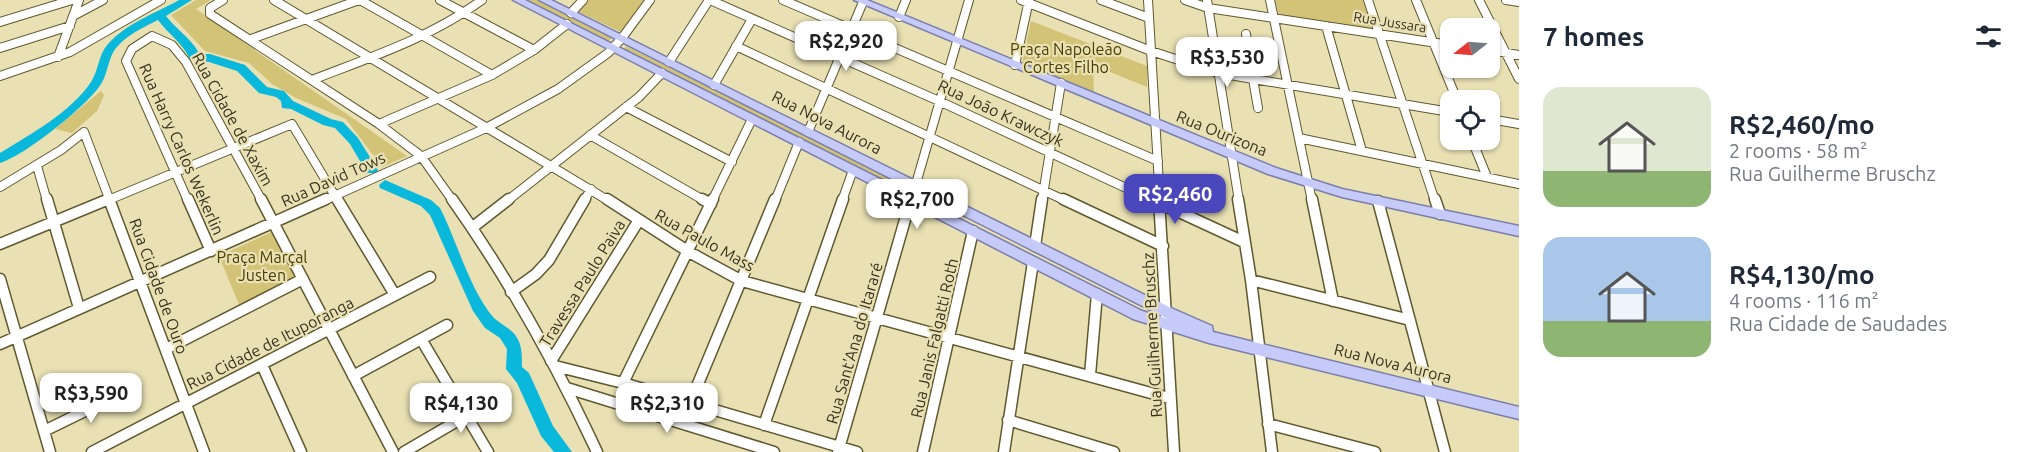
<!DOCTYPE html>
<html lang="en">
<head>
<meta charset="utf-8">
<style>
  body { margin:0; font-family:Ubuntu,sans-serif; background:#f2f2f3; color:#1f2937; height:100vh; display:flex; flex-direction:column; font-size:22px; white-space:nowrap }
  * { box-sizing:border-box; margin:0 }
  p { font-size:20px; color:#747a83 }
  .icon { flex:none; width:33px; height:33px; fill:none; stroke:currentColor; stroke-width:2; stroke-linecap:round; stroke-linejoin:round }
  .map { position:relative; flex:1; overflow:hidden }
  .side { display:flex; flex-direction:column; background:#fff; width:510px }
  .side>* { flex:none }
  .needle { width:39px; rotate:253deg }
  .fabs { position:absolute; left:1440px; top:18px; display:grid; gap:12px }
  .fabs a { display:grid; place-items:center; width:60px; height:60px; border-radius:12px; background:#fff; box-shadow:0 2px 4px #0004; font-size:30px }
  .price { position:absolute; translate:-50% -51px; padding:0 14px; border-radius:12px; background:#fff; color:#222; font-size:20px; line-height:39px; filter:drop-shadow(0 2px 3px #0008) }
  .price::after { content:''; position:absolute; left:50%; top:36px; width:18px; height:14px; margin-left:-9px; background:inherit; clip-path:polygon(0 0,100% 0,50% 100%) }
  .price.active { background:#4a46bc; color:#fff }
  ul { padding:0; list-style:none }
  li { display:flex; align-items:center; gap:18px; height:150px; padding:0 24px }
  li span { display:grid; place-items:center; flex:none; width:168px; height:120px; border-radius:18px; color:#555 }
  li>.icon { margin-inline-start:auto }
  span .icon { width:72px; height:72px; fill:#fffc; stroke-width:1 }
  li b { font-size:26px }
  h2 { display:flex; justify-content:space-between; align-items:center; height:72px; padding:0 24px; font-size:26px }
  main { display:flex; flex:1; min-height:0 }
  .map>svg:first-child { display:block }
</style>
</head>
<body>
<main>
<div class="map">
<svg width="1519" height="452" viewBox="0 0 1519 452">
  <rect width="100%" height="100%" fill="#e9e0b3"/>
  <path fill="#d2c377" d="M196,0h15l-15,9 211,147 -25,11 -36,-48 -50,-21 -24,-14 -23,-21 -44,-12 -34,-36z
    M524,0h14l75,37 -6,5z
    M586,0h59l-24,32 -44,-21z
    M1275,0h88l11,30 -95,-15z
    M1031,21l116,45v21l-54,-22 1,29 -72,-30z
    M626,46l275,138 1,5 -278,-140z
    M101,91l3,4 -7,16 -25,22 -17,-4z
    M274,231l26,48 -60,28 -21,-51z"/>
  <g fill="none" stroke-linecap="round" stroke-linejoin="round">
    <path fill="#0ab8dc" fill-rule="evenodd" d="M179,0h13l-26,16c8,11 30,27 33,38h11l35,11 22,22 17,4 9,10 38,18 12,3 15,16 20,32 -1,3h-10l-17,-29 -15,-16 -12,-3 -32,-16 -9,-1 -1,-7 -5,-4 -17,-4 -22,-22 -28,-9 -19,-2c-6,-16 -22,-26 -32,-40 -16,8 -40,19 -47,37 -4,10 -5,21 -12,30 -15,21 -75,69 -99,76v-10c31,-19 71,-41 91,-71 8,-12 7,-27 17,-38 19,-21 48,-31 71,-44z
      M385,180l46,20 9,8c17,33 30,83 54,110 4,4 10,7 15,11 13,10 13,22 13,38l7,6 24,53 19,26h-18l-13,-16 -24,-53 -11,-14 1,-20 -7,-11 -15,-10 -12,-17 -43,-96 -9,-9 -41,-18 -1,-3z"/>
    <g stroke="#60582f" stroke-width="10">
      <path id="minor-far1" d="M223,0l-13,8v6l169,110 42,32 32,45
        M274,0l335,201
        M360,0l132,75
        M440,0l94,50
        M710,0l229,101 215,100
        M783,0l375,161
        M1021,0l130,51 67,22 232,39
        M1101,0l48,18
        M1148,0l12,201
        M1185,0l23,8 242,37
        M1207,0l32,201
        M1270,0l42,201
        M1368,0l67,201
        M1416,0l41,100
        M1479,0l40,79
        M1506,0l13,2
        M571,13l12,-13
        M73,16l30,-16
        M899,17l7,-17
        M0,22l72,-22
        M1326,26l36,125
        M1246,34l6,38
        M251,39l108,-39
        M736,46l330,155
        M0,48l70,-22
        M1490,50l29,5
        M1215,55l36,7
        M58,57l21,-57
        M669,62l40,-62
        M1015,65l14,-65
        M0,76l70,-24 91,-52
        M1253,79l5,29
        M312,80c59,-23 118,-42 170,-80
        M714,85l38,-66
        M626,107l106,55
        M1490,119l29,5
        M379,124l113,-49 42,-25 33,-26
        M808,132l55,-130
        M590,135l115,66
        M1299,138l220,46
        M1472,140l15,37
        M37,166l10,35
        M0,187l61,-37 23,-18 26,69
        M106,201l186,-77 46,77
        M188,201l-62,-140 6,-12 20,-13 20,9 14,17 76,139
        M323,201l163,-73 72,-39 50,-36 14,-15 28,-38
        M507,201l132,-104 23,-24
        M584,201l7,-12
        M712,201l40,-82
        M775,201l24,-59
        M842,201l11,-31
        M911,201l58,-201
        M1042,201l19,-118"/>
    </g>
    <g stroke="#60582f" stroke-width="13">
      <path id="minor" d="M47,199l32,109
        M109,199l95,253
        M188,199l23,52
        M261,199l132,253
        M337,199l58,96
        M452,199c56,79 104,165 145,253
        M607,199l82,53 53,29 427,117
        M702,199l9,5
        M1063,199l100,47
        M1151,199l93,43
        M1159,199l15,253
        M1238,199l13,81 21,172
        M1312,199l21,102
        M1435,199l5,15
        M1378,201l67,251
        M473,227l36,-28
        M0,244l109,-45
        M1035,246l7,-47
        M0,279l50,173
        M1251,280l159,40
        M511,292l25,-18 13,-14 36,-61
        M421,339l67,113
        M0,344l326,-145
        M166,349l137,-70
        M551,361l88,-141
        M262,365l39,87
        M555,366l68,17 234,69
        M1090,375l7,-81
        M353,376l94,-51
        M623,383l90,-184
        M567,388l207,64
        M690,403l85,-204
        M1008,420l106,32
        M1268,424l107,28
        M764,425l79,-226
        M44,431l82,-40
        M92,452l338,-175
        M404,452l101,-59
        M838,452l73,-253
        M923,452l50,-221
        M1004,452l29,-190"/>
    </g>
    <g stroke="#7a7eaa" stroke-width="3">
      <path id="major" d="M513,0h12l617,311 26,8 -629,-319h12l620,308 41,18 1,6 306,75v12l-310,-76 -76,-24z
        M854,0h13l409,168 66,21 177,37v10l-177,-39 -74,-23z"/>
    </g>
    <use href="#minor-far1" stroke="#fff" stroke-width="8"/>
    <use href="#minor" stroke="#fff" stroke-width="10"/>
    <use href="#major" fill="#c5caf9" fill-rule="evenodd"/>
  </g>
  <g text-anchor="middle" stroke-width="4.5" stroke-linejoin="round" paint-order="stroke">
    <g font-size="14" fill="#363220" stroke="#e9e0b3">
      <text transform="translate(1390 22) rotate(9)" y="5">Rua Jussara</text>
    </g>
    <g font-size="16" fill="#493e00" stroke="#e9e0b3">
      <text x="1066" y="55">Praça Napoleão<tspan x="1066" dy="18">Cortes Filho</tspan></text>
      <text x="262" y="263">Praça Marçal<tspan x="262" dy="18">Justen</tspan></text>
    </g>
    <g font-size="16" fill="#363220" stroke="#e9e0b3">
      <text transform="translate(1001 113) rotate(25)" y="6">Rua João Krawczyk</text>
      <text transform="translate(233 119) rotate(61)" y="6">Rua Cidade de Xaxim</text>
      <text transform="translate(827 122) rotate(27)" y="6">Rua Nova Aurora</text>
      <text transform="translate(1222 133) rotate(22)" y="6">Rua Ourizona</text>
      <text transform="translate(182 149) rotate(66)" y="6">Rua Harry Carlos Wekerlin</text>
      <text transform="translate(333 179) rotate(-24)" y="6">Rua David Tows</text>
      <text transform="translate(705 240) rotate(29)" y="6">Rua Paulo Mass</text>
      <text transform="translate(582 283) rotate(-58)" y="6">Travessa Paulo Paiva</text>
      <text transform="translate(159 286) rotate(70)" y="6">Rua Cidade de Ouro</text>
      <text transform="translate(1152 335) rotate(-93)" y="6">Rua Guilherme Bruschz</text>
      <text transform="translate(934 338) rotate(-77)" y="6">Rua Janis Falgatti Roth</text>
      <text transform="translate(270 343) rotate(-27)" y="6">Rua Cidade de Ituporanga</text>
      <text transform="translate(854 343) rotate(-74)" y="6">Rua Sant'Ana do Itararé</text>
      <text transform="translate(1393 363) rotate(14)" y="6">Rua Nova Aurora</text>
    </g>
  </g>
</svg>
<div class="fabs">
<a><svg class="needle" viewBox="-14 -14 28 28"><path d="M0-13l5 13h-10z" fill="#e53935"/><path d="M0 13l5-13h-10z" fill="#747a83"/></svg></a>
<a><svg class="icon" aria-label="locate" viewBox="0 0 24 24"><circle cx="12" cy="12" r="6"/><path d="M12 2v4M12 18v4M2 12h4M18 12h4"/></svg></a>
</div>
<b class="price" style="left:846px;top:72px">R$2,920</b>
<b class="price" style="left:1227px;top:88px">R$3,530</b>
<b class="price active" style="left:1175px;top:225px">R$2,460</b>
<b class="price" style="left:917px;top:230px">R$2,700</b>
<b class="price" style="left:91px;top:424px">R$3,590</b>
<b class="price" style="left:461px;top:434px">R$4,130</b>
<b class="price" style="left:667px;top:434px">R$2,310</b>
</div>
<section class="side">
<h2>7 homes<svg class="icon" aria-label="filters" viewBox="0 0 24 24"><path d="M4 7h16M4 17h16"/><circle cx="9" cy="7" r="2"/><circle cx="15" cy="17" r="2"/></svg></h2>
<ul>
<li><span style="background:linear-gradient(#dfe7d0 70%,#8fb573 0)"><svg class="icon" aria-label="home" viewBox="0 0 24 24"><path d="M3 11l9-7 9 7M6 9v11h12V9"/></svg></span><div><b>R$2,460/mo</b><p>2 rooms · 58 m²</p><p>Rua Guilherme Bruschz</p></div></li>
<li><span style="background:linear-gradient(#a9c7e8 70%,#8fb573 0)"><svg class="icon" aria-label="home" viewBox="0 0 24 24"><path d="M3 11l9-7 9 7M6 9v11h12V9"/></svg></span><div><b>R$4,130/mo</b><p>4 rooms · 116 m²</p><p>Rua Cidade de Saudades</p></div></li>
</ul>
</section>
</main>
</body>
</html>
